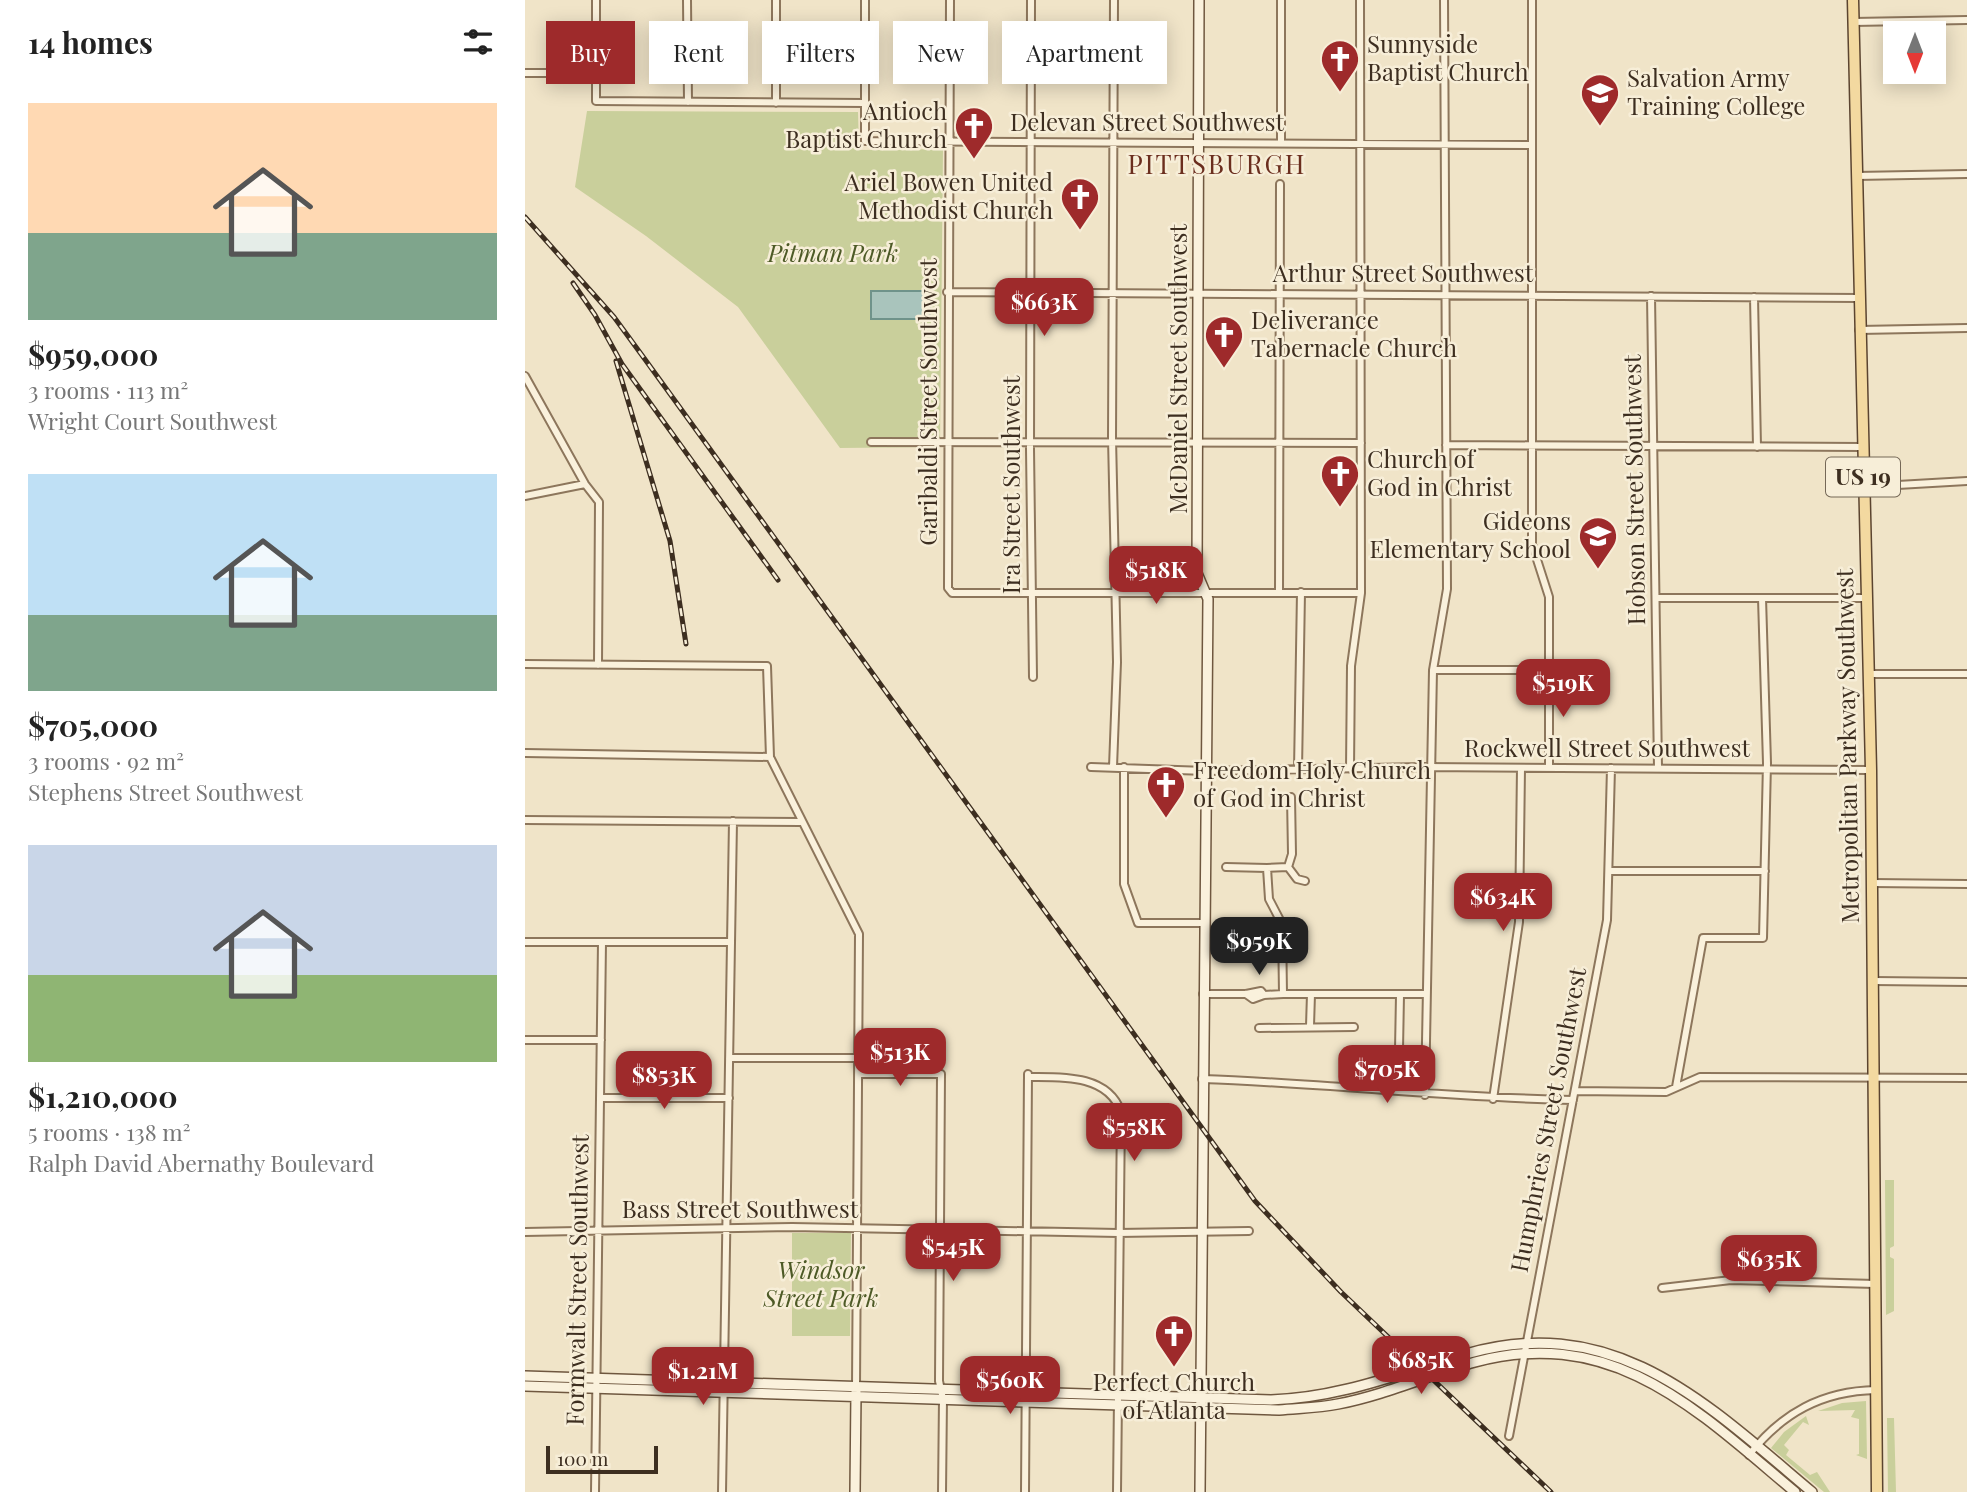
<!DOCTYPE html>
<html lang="en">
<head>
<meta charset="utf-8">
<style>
  body { margin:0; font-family:"Playfair Display",serif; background:#f6f6f6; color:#222; height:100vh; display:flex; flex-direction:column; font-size:26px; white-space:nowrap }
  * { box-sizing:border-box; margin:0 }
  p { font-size:23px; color:#767676 }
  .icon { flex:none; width:38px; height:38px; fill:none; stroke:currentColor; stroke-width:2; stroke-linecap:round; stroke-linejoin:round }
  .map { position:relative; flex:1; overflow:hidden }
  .side { display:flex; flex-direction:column; background:#fff; width:525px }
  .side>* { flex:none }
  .guide { position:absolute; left:21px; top:21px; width:665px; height:63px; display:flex; gap:14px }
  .needle { width:46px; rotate:180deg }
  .fabs { position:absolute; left:1358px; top:21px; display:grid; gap:14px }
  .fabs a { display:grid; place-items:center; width:63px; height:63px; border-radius:0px; background:#fff; box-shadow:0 4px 18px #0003; font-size:35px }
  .scale { position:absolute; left:21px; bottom:18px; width:112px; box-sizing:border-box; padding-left:7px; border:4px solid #3d2e20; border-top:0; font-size:19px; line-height:24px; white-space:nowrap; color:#3d2e20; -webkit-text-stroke:5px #f7eed8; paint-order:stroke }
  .price { position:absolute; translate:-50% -60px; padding:0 16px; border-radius:14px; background:#9e2a2b; color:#fff; font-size:23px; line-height:46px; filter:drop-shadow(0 2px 4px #0008) }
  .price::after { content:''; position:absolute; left:50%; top:42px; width:21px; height:16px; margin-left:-10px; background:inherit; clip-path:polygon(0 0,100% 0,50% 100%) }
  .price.on { background:#222; color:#fff }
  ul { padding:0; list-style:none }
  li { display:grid; align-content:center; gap:14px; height:371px; padding:0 28px }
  li span { display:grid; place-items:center; height:217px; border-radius:0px; color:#555 }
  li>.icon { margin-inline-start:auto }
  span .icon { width:126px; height:126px; fill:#fffc; stroke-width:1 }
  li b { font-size:30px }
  h2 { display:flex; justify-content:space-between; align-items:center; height:84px; padding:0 28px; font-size:30px }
  .chip { padding:0 24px; border-radius:0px; background:#fff; box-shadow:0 4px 18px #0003; font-size:24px; line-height:63px }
  .chip.on { background:#9e2a2b; color:#fff }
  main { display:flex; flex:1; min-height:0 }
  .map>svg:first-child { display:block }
</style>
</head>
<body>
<main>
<section class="side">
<h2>14 homes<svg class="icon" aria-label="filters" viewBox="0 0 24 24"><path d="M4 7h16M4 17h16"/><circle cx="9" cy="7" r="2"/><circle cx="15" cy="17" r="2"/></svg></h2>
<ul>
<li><span style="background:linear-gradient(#ffd9b3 60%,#7fa58c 0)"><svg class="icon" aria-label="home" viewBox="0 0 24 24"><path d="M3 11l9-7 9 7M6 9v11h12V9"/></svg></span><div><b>$959,000</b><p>3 rooms · 113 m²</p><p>Wright Court Southwest</p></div></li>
<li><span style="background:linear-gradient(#bfe0f5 65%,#7fa58c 0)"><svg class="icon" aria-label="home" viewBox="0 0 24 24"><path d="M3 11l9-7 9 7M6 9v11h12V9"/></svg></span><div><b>$705,000</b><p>3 rooms · 92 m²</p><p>Stephens Street Southwest</p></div></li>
<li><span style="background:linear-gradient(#c9d6e8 60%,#8fb573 0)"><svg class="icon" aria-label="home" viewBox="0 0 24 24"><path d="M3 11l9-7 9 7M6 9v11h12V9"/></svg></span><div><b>$1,210,000</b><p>5 rooms · 138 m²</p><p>Ralph David Abernathy Boulevard</p></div></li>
</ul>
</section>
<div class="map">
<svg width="1442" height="1492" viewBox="0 0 1442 1492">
  <rect width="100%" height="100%" fill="#f0e4c8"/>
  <path fill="#c9cf9b" d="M62,111l271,1 1,38 84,-1 -3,298 -100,1 -102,-141 -92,-71 -71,-49z
    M1360,1180h9v66l-4,2v9l4,2v52l-8,4z
    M267,1233h59l-1,103h-58z
    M1341,1401l1,58 -11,-4 3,-1v-35l-8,-2 4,-7 -37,1 24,-8z
    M1281,1416l3,9 -6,-3 -19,23 5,5 -3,5 24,20 7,-3 13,20h-6l-53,-44 13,-16z
    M1362,1418h7l2,74h-8z"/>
  <path fill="#a9c4bc" stroke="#6f938a" stroke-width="2" d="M346,291h59v28h-59z"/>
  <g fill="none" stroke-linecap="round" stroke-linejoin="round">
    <g stroke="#8d765c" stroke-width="10">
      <path id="street" d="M71,0v101l269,2
        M162,0l1,102
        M340,0v141l667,4
        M425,0l-2,588 4,5h409
        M506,0l-1,449 3,228
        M756,0v142
        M1007,0v544l17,53v171
        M1328,22l114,-2
        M0,73h71
        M251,103v-103
        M1331,176l111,-2
        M422,292l912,6
        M1126,296l7,472
        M1229,297l3,150
        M1334,330l108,-2
        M0,376l60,108 14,18 -1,163
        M346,442l490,1
        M921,445l416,2
        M1338,487l104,-6
        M0,496l60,-12
        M754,592l1,-408
        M1131,598h211
        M0,664l242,2 3,91 89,177 -3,453
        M908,670h116
        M1344,674h98
        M0,753l245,4
        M566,767l115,4 217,-4 448,3
        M588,767l4,-105 -5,-224 2,-438
        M599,767v117l14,39h66
        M825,769l1,-103 10,-73 -1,-593
        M773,770l3,-178
        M0,820l275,2
        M701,867l41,1
        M763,867l4,-13 -1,-57
        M1085,871h155
        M780,881l-8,-2 -9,-12 -21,1 2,31 13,25 1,70h143
        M1347,883l95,1
        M0,942h205
        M1348,981l94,1
        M678,994h43l15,-3 3,4
        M721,994l7,5 11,-4 19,-1
        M785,1026l1,-32
        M734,1028l95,-1
        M0,1040h76
        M874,1050l1,-55
        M204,1058h129
        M333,1074h83l-2,307 4,18 -1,93
        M503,1077c33,0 80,-3 93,35l-4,380
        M677,1079c124,4 247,19 371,21
        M1151,1087l27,-149h60l4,-175 -5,-165
        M1050,1091l91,1 34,-15 267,1
        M900,1095l8,-425 14,-81 -3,-589
        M75,1098h129
        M968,1099l26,-177 2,-154
        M0,1232l267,-5 326,6 131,-2
        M1137,1288l69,-8 144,4
        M984,1436l98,-516 4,-152
        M1224,1455c33,-42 73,-64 127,-65
        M70,1492l7,-550
        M197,1492l11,-671
        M500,1492l3,-418"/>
    </g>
    <g stroke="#6f573f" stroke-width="12">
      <path id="secondary" d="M674,0l-2,573 11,26 -8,893
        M0,1376l746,24c69,-2 129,-27 195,-46 149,-43 241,50 346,138
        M0,1386l754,24c20,-2 40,-2 59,-6 47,-9 91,-29 137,-42 139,-37 223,49 320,130
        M330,1492l1,-100"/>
    </g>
    <g stroke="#5b4430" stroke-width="13">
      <path id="primary" d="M1328,0l18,770 6,722"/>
    </g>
    <use href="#street" stroke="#faf1dc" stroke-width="6"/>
    <use href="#secondary" stroke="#faf1dc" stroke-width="9"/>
    <use href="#primary" stroke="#f3d9a0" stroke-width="10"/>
    <g stroke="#3d2e20" stroke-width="5">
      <path id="rail" d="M0,217l89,100 30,41 611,843 86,91 210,200
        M48,283l22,32 27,49 156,216
        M91,361l54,180 16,103"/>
    </g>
    <use href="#rail" stroke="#f7eed8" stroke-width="2.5" stroke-dasharray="8" stroke-linecap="butt"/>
  </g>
  <defs>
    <g id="church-pin" transform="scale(2.0125)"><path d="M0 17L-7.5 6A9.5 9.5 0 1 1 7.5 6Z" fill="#9e2a2b" stroke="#f7eed8"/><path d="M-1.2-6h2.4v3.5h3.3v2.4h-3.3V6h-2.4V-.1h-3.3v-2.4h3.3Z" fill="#fff"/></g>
    <g id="university-pin" transform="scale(2.0125)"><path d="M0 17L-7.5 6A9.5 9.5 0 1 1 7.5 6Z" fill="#9e2a2b" stroke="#f7eed8"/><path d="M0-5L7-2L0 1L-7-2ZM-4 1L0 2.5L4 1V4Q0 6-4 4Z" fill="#fff"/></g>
    <g id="school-pin" transform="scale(2.0125)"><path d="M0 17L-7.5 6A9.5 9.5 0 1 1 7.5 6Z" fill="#9e2a2b" stroke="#f7eed8"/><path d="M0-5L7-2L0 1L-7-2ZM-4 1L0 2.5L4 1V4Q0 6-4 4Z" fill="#fff"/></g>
  </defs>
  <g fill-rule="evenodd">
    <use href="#church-pin" x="815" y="59"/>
    <use href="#university-pin" x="1075" y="93"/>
    <use href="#church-pin" x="449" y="126"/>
    <use href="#church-pin" x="555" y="197"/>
    <use href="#church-pin" x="699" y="335"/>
    <use href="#church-pin" x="815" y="474"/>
    <use href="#school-pin" x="1073" y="536"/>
    <use href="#church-pin" x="641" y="785"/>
    <use href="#church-pin" x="649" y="1334"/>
  </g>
  <g text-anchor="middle" stroke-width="5" stroke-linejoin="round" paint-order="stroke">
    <rect fill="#f7eed8" stroke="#756857" stroke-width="2" x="1301" y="457.5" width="74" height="39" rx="5"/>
    <g font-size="23" font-weight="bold" fill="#3d2e20">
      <text x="1338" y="485">US 19</text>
    </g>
    <g font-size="24" fill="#3d2e20" stroke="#f7eed8" text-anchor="start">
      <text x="842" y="53">Sunnyside<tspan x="842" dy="28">Baptist Church</tspan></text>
      <text x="1102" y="87">Salvation Army<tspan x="1102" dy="28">Training College</tspan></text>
      <text x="422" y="120" text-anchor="end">Antioch<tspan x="422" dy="28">Baptist Church</tspan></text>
      <text x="528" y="191" text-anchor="end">Ariel Bowen United<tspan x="528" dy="28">Methodist Church</tspan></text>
      <text x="726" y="329">Deliverance<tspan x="726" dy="28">Tabernacle Church</tspan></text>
      <text x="842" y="468">Church of<tspan x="842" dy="28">God in Christ</tspan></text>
      <text x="1046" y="530" text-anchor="end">Gideons<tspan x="1046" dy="28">Elementary School</tspan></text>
      <text x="668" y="779">Freedom Holy Church<tspan x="668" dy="28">of God in Christ</tspan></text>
      <text x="649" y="1391" text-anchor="middle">Perfect Church<tspan x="649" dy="28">of Atlanta</tspan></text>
    </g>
    <g font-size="24" fill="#3d2e20" stroke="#f7eed8">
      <text x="622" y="131">Delevan Street Southwest</text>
      <text x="878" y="282">Arthur Street Southwest</text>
      <text transform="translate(654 369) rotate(-90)" y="8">McDaniel Street Southwest</text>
      <text transform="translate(404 402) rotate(-90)" y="8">Garibaldi Street Southwest</text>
      <text transform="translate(487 485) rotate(-90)" y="8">Ira Street Southwest</text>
      <text transform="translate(1110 490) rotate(-91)" y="8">Hobson Street Southwest</text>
      <text transform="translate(1323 746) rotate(-91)" y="8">Metropolitan Parkway Southwest</text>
      <text x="1082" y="757">Rockwell Street Southwest</text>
      <text transform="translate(1024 1120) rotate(-79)" y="8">Humphries Street Southwest</text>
      <text x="215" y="1218">Bass Street Southwest</text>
      <text transform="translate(53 1280) rotate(-89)" y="8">Formwalt Street Southwest</text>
    </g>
    <g font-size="24" font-style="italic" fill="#4d5a26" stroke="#f7eed8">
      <text x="308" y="262">Pitman Park</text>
      <text x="296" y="1279">Windsor<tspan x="296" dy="28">Street Park</tspan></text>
    </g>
    <g font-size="26" letter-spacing="2" fill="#6b2e1e" stroke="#f7eed8">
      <text x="692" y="174">PITTSBURGH</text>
    </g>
  </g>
</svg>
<div class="fabs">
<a><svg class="needle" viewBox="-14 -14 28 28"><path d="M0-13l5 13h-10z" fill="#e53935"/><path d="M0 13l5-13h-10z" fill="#767676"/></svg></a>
</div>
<div class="scale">100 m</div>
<b class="price" style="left:519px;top:338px">$663K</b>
<b class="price" style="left:631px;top:606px">$518K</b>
<b class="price" style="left:1038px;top:719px">$519K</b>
<b class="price" style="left:978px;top:933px">$634K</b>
<b class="price on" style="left:734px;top:977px">$959K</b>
<b class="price" style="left:375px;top:1088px">$513K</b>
<b class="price" style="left:862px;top:1105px">$705K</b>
<b class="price" style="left:139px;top:1111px">$853K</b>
<b class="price" style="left:609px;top:1163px">$558K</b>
<b class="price" style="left:428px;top:1283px">$545K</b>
<b class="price" style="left:1244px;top:1295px">$635K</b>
<b class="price" style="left:896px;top:1396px">$685K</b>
<b class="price" style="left:178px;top:1407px">$1.21M</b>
<b class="price" style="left:485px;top:1416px">$560K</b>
<div class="guide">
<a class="chip on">Buy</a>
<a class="chip">Rent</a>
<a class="chip">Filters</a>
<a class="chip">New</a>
<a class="chip">Apartment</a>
</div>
</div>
</main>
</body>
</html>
